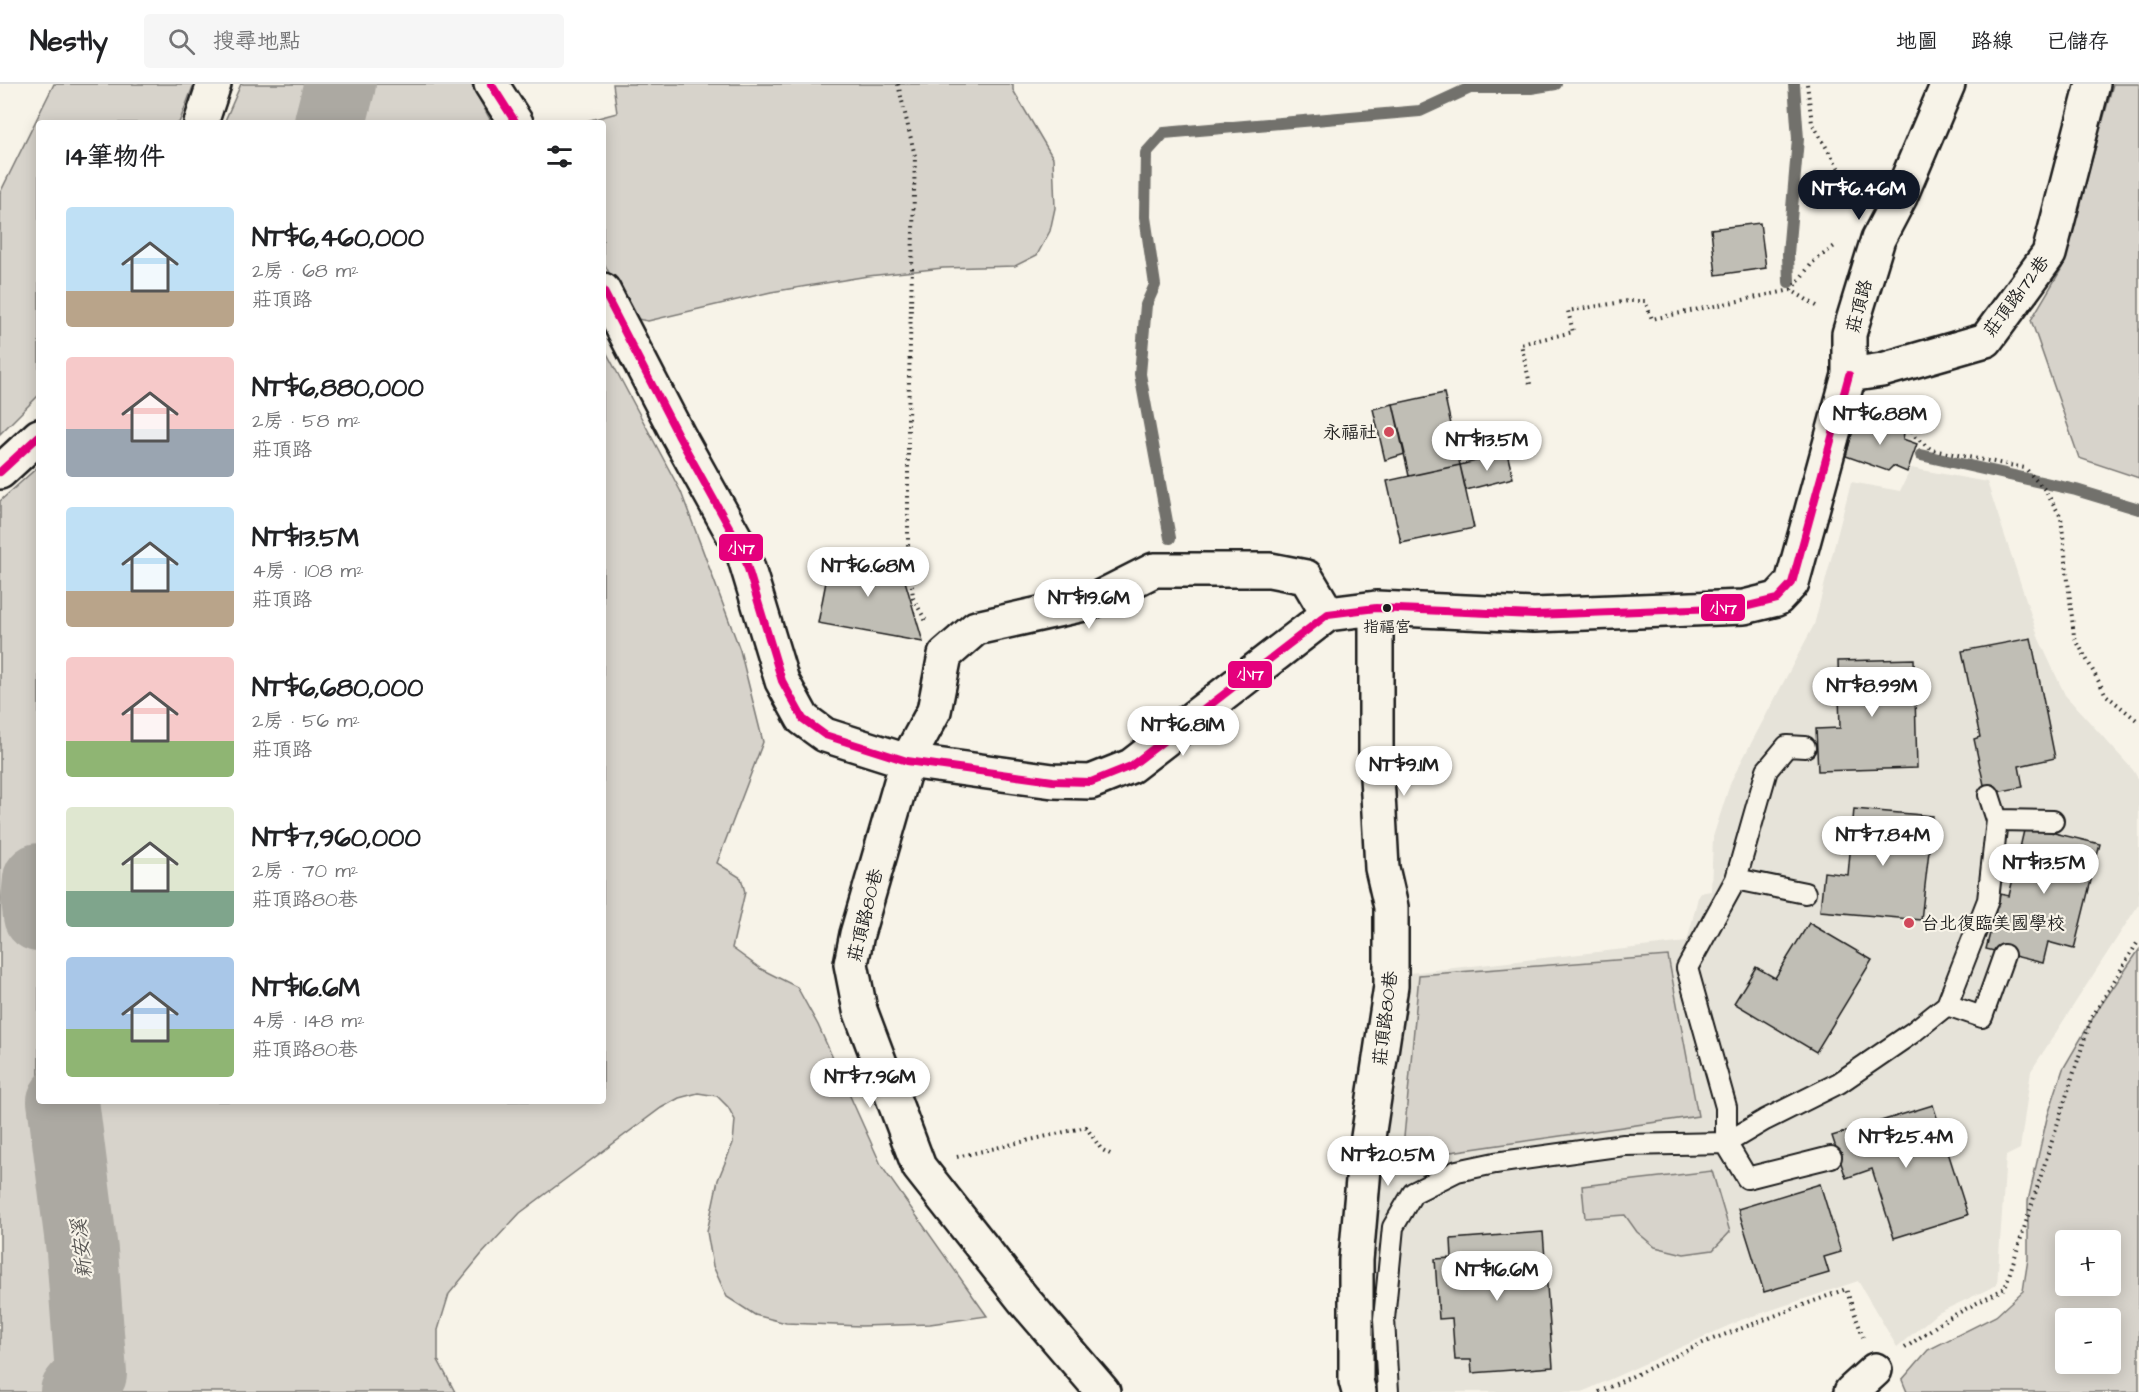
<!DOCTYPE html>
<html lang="zh-TW">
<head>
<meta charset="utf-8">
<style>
  body { margin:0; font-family:"Architects Daughter","LXGW WenKai TC",sans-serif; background:#f6f6f6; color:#202124; height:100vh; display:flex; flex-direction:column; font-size:22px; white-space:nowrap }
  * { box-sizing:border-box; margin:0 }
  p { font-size:20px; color:#757577 }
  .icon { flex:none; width:33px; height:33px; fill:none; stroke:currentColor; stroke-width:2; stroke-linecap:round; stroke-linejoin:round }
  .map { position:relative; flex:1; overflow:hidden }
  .details { position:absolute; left:36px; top:36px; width:570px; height:984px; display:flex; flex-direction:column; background:#fff; border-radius:6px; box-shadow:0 3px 15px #0003 }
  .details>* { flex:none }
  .fabs { position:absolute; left:2055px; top:1146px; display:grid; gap:12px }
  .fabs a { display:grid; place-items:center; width:66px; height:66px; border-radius:6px; background:#fff; box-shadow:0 3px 15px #0003; font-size:30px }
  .price { position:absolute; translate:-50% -51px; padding:0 14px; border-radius:21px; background:#fff; color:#222; font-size:20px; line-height:39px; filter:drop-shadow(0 2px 3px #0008) }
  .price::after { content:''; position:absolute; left:50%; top:36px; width:18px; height:14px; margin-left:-9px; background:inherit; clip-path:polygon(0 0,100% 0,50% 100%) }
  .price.on { background:#111827; color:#fff }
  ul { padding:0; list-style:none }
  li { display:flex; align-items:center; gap:18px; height:150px; padding:0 30px }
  li span { display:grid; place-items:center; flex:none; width:168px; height:120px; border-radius:6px; color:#555 }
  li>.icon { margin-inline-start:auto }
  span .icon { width:72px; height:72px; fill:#fffc; stroke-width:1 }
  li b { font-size:26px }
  h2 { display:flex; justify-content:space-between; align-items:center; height:72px; padding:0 30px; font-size:26px }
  header { display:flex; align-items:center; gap:36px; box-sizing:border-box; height:84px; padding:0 30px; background:#fff; border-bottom:2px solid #e0e0e0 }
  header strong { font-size:28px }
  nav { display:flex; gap:33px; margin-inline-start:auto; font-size:21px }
  .search { width:420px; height:54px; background:#f6f6f6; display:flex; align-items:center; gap:15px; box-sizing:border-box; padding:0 21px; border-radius:6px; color:#757577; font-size:22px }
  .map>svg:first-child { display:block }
</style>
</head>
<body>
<header>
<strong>Nestly</strong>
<div class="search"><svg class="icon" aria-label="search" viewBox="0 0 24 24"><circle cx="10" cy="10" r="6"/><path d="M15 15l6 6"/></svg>搜尋地點</div>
<nav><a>地圖</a><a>路線</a><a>已儲存</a></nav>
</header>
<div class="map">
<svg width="2139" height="1308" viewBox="0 0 2139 1308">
  <rect width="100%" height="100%" fill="#f7f3e8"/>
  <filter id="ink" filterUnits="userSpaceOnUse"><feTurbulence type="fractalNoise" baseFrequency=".0167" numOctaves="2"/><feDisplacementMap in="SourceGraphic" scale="12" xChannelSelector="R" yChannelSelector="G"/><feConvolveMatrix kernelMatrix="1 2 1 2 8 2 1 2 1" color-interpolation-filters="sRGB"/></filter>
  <g filter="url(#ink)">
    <path fill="#e6e3d9" d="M1911,384l76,14 52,157 26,56 68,75 6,10v124l-108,167 -11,78 -14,7 -9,129 -61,29 -39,33 -39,-66 -117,39 -159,72h-210l-1,-159 19,-132 10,-127 287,-32 12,-49 12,-2 2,-54 18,-56 83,-156 37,-143 49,9z"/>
    <path fill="#d7d3cb" stroke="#7a7874" stroke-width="1.5" fill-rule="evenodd" d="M54,0h140l-15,39h-140v272l-39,39v-241z
      M241,0h230l21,39h-268z
      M613,0h400v6l40,68 2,50 -5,23 -13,24 -22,11 -72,2 -75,8 -97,16 -123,29 -16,-3 -29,-57v-138h-24l38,-10z
      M2113,0h26v394l-60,-20 -48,-138 31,-52z
      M603,262l78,146 59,158 23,92 -46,121 24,15 4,14 -13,56 29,21 36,18 21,38 64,142 105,149 -57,8 -69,2 -75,-3 -31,-8 -28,-18 -14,-31 -6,-34 11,-52 15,-37 2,-23 -7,-13 -11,-11 -19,-3 -19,5 -18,10 -141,105 -39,42 -32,39 -11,36v30l17,32h-455v-891l39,-35v635h564z
      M2139,866v442h-232l-5,-12 26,-30 68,-34 27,-25 5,-32v-58l19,-83 16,-49 34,-58zM2066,1156h44v46h-44zM2066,1234h44v46h-44z
      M1668,872l30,160 -296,43 17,-184z
      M1712,1087l18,61 -17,18 -29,4 -29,-7 -18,-15 -12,-17 -40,3 -3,-32z"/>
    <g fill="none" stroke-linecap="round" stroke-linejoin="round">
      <path stroke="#72716c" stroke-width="12" d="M1789,198l-1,-28 10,-115 -4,-55
        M1921,371l155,35 63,19
        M1170,454l-30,-164 6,-69 9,-20 -10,-68 1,-64 18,-20 256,-22 50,-23h61l25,-4"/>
      <path stroke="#aca9a2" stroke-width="72" d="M330,39l10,-39
        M39,795l-2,20 2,17
        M63,1017l19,150 9,123 -15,18"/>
    </g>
    <path fill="#c0beb5" stroke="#1c1c1c" stroke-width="1.5" d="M1760,139l6,45 -50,7 -5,-46z
      M1444,309l16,72 -51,11 -16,-72z
      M1393,320l12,50 -20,6 -12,-51z
      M1857,331l47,18 -1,6 14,5 -10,28 -14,-6 -5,5 -42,-15z
      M1507,369l6,25 -47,12 -6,-25z
      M1460,381l14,63 -73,15 -14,-62z
      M832,467l68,13 23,78 -105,-19z
      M2031,554l24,120 -36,8 4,21 -37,7 -12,-55 6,-2 -18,-86z
      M1914,575l3,109 -99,3 -2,-42 24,-1 -2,-67z
      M1854,725l79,7 -12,104 -101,-9 4,-39 24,3z
      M2025,742l75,18 -26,105 -26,-7 -5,21 -57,-14 14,-55 9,2z
      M1809,839l63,37 -56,92 -82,-49 22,-36 19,11z
      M1933,1021l35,110 -74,23 -22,-69 -26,9 -14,-42z
      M1820,1100l21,68 -17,5 5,16 -65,19 -26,-83z
      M1543,1148l10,135 -81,6 -1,-13h-16l-3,-42 -13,1 -4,-60 17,-1 -1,-19z"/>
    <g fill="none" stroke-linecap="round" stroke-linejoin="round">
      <g stroke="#1c1c1c" stroke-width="24">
        <path id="lane" d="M1997,736l56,1
          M1736,795l69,14
          M1947,921l35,12 22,-62
          M1831,1073l-84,21 -21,-35 39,-23 74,-37 73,-50 35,-28 41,-105 9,-80 -8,-25
          M1388,1308l-4,-73 9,-92 20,-34 44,-22 38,-8 129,-18 102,-2v-36l-39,-139 49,-89 31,-109 20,-24 18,1"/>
      </g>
      <g stroke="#1c1c1c" stroke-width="38">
        <path id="street" d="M491,0l25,39
          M201,39l13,-39
          M603,206l75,145 65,117 39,129 21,38 22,16 82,26 146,20 38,1 40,-16 197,-152 48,-6 158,7 210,-8 33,-8 15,-16 57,-208v-41l29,-95 22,-42 48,-113
          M1849,291l33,-5 104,-30 63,-86 44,-170
          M0,388l39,-36
          M1103,1308l-80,-93 -104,-132 -59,-157 -9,-46 6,-30 50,-173 27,-50 11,-56 31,-27 113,-25 65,-33h116l36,7 22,37
          M1359,1308l-3,-11v-121l9,-103 26,-171v-79l-9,-39 -6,-110v-150
          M1851,1308l24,-22"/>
      </g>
      <path stroke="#1c1c1c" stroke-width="4" stroke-dasharray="1.5 4.5" stroke-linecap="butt" d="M898,0l17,72 -7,262v127l5,53 14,25
        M1807,0l5,39 34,58 6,27
        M1791,206l22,-28 23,-17
        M1530,300l-9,-40 52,-12 -5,-21 60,-10h17l7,18 139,-29 29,18
        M1899,320l16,33 17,13 93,18 20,22 16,27 13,119 32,59 33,27
        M957,1073l129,-30 15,22 9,5
        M1905,1264l38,-27 62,-33 86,-269 48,-79
        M1599,1308l106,-50 141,-53 17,48"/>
      <use href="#lane" stroke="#f7f3e8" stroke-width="20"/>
      <use href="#street" stroke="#f7f3e8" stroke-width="33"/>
      <g stroke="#f7f3e8" stroke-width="12">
        <path id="bus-1" d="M491,0l25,39
          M603,206l75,145 65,117 39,129 21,38 22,16 82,26 146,20 38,1 40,-16 197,-152 48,-6 158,7 210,-8 33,-8 15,-16 57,-208
          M0,388l39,-36"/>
      </g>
      <use href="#bus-1" stroke="#e5007d" stroke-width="8"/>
    </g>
  </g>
  <g fill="#d1495b" stroke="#f7f3e8" stroke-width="2">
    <circle cx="1389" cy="348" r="6"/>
    <circle cx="1909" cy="839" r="6"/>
  </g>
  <circle fill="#1c1c1c" stroke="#f7f3e8" stroke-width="2" cx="1387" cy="524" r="5"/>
  <g text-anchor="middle" stroke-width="4.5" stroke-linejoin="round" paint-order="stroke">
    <g font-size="16" fill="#1c1c1c" stroke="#f7f3e8">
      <text x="1387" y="548">指福宮</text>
    </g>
    <g font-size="18" fill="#1c1c1c" stroke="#f7f3e8">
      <text transform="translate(2016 212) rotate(-53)" y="6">莊頂路172巷</text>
      <text transform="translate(1859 222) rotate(-75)" y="6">莊頂路</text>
      <text transform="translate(865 831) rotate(-76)" y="6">莊頂路80巷</text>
      <text transform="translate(1385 934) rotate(-83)" y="6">莊頂路80巷</text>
    </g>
    <g font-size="18" fill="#1c1c1c" stroke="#f7f3e8" text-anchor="end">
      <text x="1377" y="354">永福社</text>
      <text x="1921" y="845" text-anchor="start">台北復臨美國學校</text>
    </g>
    <g font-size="20" font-style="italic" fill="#565452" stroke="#f7f3e8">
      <text transform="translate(81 1165) rotate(-96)" y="7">新安溪</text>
    </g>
  </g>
  <g stroke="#f7f3e8" stroke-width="2">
    <rect x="718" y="449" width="46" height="29" rx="6" fill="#e5007d"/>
    <rect x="1700" y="509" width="46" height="29" rx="6" fill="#e5007d"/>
    <rect x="1227" y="576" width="46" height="29" rx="6" fill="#e5007d"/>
  </g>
  <g font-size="16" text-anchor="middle" font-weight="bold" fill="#fff">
    <text x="741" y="470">小17</text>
    <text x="1723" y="530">小17</text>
    <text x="1250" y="596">小17</text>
  </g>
</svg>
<div class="fabs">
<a>+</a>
<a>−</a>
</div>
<b class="price on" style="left:1859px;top:137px">NT$6.46M</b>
<b class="price" style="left:1880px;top:362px">NT$6.88M</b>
<b class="price" style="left:1487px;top:388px">NT$13.5M</b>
<b class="price" style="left:868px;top:514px">NT$6.68M</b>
<b class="price" style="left:1089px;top:546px">NT$19.6M</b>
<b class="price" style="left:1872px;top:634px">NT$8.99M</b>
<b class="price" style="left:1183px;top:673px">NT$6.81M</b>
<b class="price" style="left:1404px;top:713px">NT$9.1M</b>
<b class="price" style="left:1883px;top:783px">NT$7.84M</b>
<b class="price" style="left:2044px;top:811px">NT$13.5M</b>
<b class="price" style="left:870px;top:1025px">NT$7.96M</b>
<b class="price" style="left:1906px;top:1085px">NT$25.4M</b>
<b class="price" style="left:1388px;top:1103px">NT$20.5M</b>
<b class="price" style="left:1497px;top:1218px">NT$16.6M</b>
<section class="details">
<h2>14筆物件<svg class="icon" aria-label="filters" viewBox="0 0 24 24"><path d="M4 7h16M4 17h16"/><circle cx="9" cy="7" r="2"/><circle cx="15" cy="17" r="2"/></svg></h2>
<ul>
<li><span style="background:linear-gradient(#bfe0f5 70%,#b9a48a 0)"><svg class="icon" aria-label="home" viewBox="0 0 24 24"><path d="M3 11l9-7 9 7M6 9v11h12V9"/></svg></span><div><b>NT$6,460,000</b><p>2房 · 68 m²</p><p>莊頂路</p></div></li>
<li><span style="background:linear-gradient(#f6c9c9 60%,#9aa5b1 0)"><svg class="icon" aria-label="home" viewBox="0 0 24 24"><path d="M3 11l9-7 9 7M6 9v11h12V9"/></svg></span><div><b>NT$6,880,000</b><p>2房 · 58 m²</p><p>莊頂路</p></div></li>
<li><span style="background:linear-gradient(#bfe0f5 70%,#b9a48a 0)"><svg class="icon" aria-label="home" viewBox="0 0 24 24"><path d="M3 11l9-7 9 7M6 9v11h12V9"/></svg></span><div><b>NT$13.5M</b><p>4房 · 108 m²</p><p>莊頂路</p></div></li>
<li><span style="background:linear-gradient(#f6c9c9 70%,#8fb573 0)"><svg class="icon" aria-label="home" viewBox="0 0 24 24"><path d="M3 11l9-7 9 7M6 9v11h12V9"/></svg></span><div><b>NT$6,680,000</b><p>2房 · 56 m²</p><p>莊頂路</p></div></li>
<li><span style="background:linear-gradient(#dfe7d0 70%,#7fa58c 0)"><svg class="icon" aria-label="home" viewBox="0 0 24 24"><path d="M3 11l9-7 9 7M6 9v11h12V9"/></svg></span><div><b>NT$7,960,000</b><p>2房 · 70 m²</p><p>莊頂路80巷</p></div></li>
<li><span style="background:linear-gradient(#a9c7e8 60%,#8fb573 0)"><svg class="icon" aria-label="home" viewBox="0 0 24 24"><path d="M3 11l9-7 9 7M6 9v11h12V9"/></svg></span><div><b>NT$16.6M</b><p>4房 · 148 m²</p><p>莊頂路80巷</p></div></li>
</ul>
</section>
</div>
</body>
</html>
